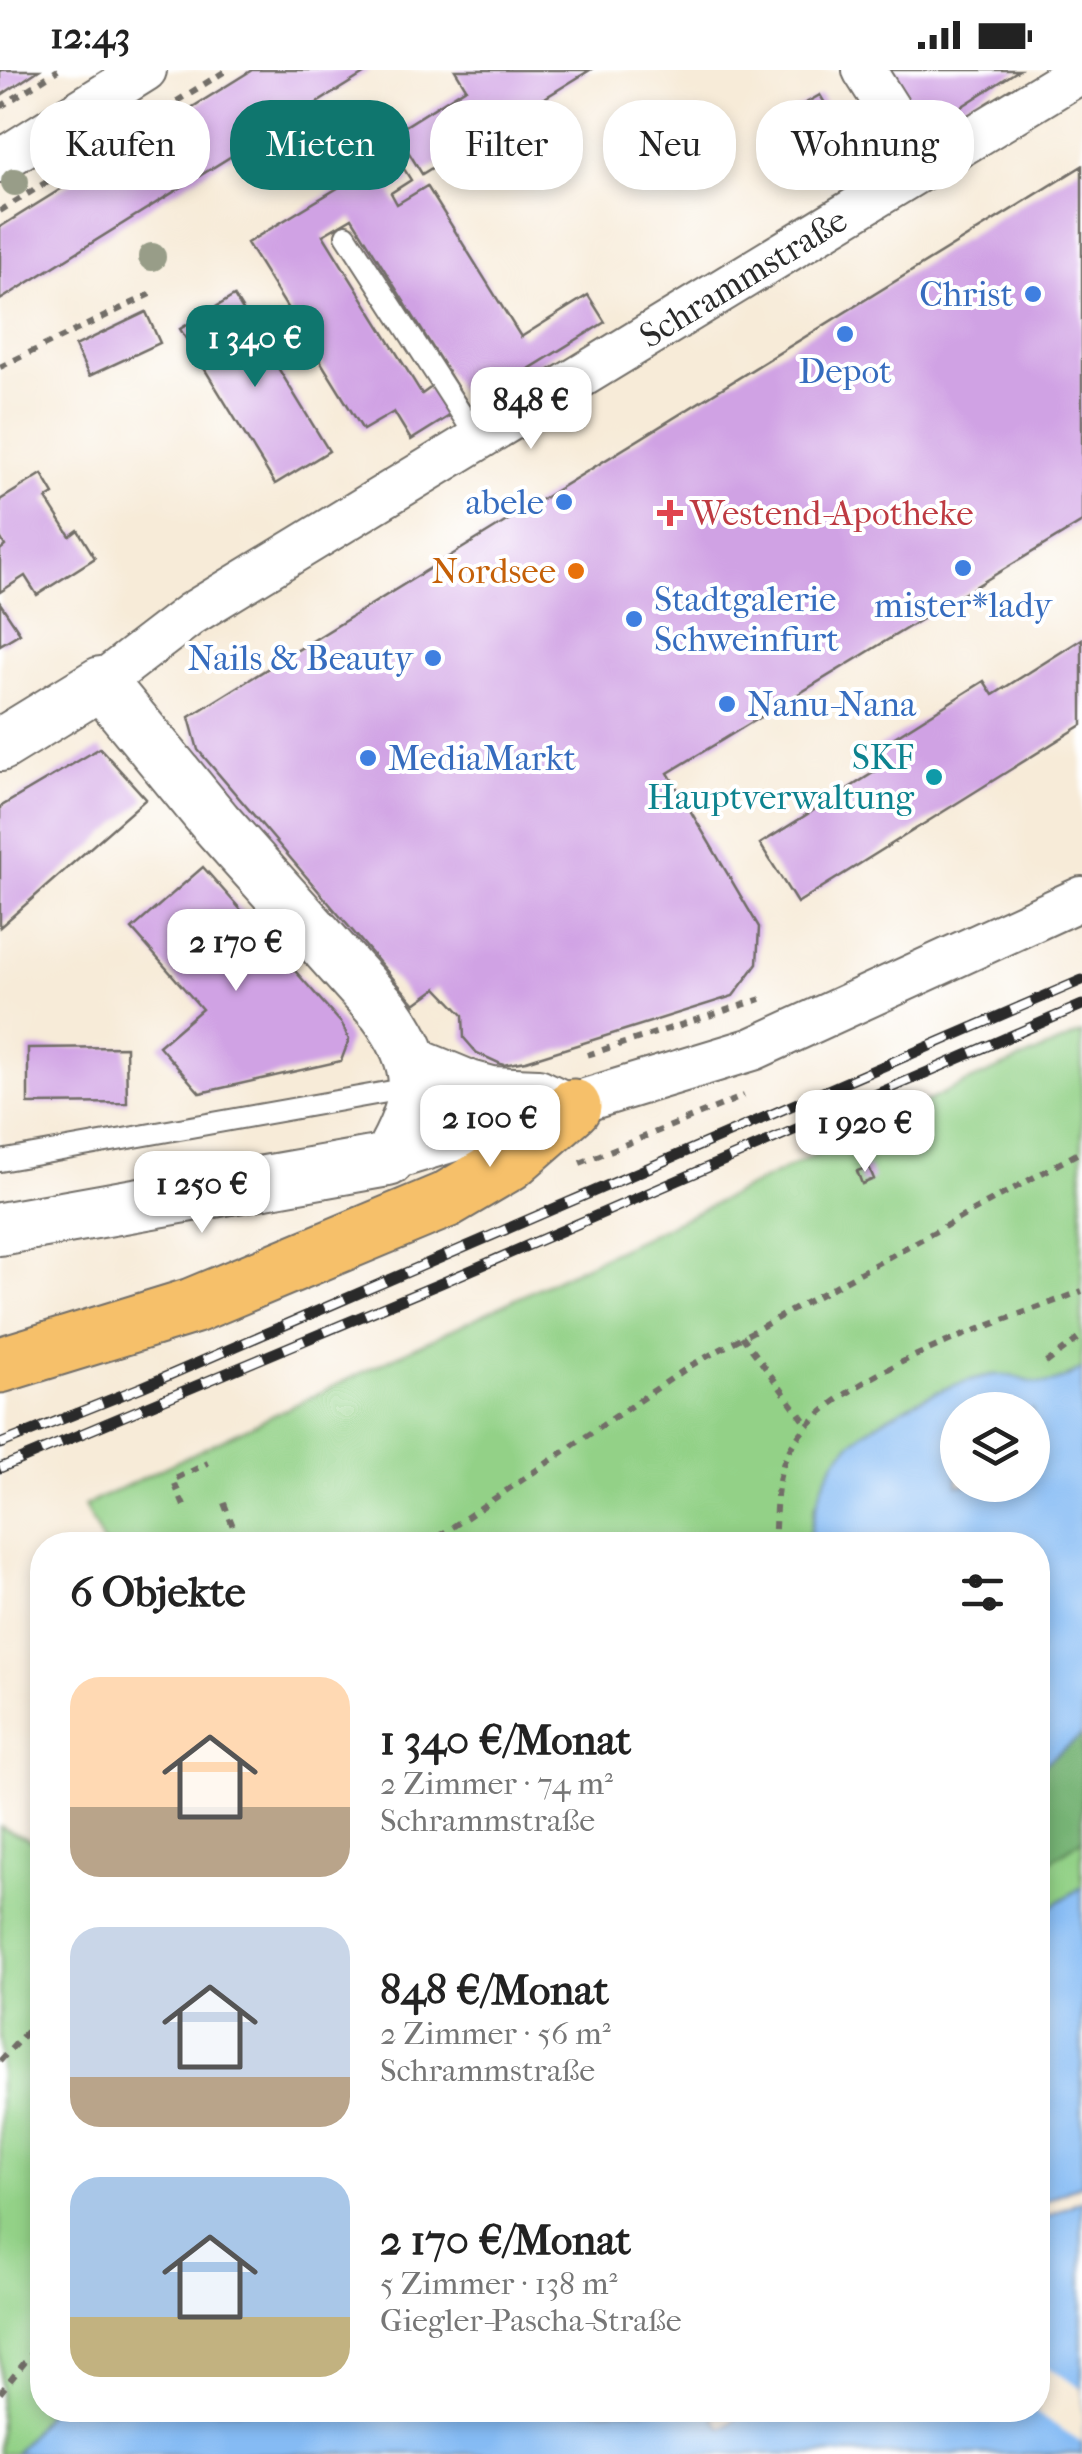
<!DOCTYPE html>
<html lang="de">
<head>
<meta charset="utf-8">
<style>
  body { margin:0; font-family:"IM FELL French Canon",serif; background:#f6f6f6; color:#222; height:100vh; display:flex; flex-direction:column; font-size:38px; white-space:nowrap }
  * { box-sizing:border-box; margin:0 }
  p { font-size:32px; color:#767676 }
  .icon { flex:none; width:55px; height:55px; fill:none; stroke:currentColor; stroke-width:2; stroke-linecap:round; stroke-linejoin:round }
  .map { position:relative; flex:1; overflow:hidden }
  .panel { position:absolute; left:30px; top:1462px; width:1020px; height:890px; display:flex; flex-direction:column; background:#fff; border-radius:40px; box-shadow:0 5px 15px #0003 }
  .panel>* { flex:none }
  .top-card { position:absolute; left:30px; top:30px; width:1022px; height:90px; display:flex; gap:20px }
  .controls { position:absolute; left:940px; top:1322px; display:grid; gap:20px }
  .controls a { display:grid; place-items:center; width:110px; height:110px; border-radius:50%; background:#fff; box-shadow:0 5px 15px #0003; font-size:50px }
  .price { position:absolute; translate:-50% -85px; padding:0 22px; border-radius:20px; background:#fff; color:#222; font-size:32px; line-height:65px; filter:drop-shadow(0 2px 5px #0008) }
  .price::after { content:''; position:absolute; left:50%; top:60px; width:30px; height:22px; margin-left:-15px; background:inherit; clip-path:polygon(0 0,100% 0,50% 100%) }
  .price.active { background:#0f766e; color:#fff }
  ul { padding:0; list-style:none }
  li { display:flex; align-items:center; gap:30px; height:250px; padding:0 40px }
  li span { display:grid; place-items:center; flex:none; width:280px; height:200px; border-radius:30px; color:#555 }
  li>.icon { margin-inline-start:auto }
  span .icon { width:120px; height:120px; fill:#fffc; stroke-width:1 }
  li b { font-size:42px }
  h2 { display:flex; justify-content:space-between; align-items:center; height:120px; padding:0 40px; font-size:42px }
  .chip { padding:0 35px; border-radius:40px; background:#fff; box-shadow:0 5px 15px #0003; font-size:35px; line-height:90px }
  .chip.active { background:#0f766e; color:#fff }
  .status { display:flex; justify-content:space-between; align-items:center; height:70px; padding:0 50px; background:#fff; direction:ltr }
  .status svg { height:28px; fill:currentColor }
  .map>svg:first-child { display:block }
</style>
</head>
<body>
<div class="status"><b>12:43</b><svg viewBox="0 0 49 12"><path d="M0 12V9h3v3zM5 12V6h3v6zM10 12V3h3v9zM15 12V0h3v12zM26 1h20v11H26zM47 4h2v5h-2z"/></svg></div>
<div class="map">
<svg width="1082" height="2384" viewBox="0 0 1082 2384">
  <rect width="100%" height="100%" fill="#fff"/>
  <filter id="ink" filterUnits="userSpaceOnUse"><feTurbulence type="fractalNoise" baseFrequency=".01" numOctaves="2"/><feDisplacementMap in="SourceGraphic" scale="20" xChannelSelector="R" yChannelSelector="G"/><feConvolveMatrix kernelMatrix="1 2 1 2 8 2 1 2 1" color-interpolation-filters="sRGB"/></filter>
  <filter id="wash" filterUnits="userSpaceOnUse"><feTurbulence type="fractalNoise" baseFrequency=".0048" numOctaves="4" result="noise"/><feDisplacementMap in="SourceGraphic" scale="40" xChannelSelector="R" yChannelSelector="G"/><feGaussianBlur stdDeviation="2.25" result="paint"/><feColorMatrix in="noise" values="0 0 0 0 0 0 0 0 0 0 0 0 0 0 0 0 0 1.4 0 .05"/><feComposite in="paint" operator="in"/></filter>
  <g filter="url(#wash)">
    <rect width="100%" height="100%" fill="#f7ebd8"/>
    <path fill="#93d187" stroke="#5f7e59" stroke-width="2.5" d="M1082,963v336l-37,19 -54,-13 -176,130 -7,40h-704l-20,-39 879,-422z
      M1082,1665v152l-44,28v-147z
      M0,1757l42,18v565h7l-34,44h-15z"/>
    <path fill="#76b374" stroke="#506f50" stroke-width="2.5" d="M1082,1665v105l-38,25 -6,-4v-93z"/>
    <path fill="#85bbf4" stroke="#587390" stroke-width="2.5" fill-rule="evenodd" d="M1082,1299v366l-44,33v-223h-230c5,-30 13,-70 35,-94 32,-33 99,-66 144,-75 39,-8 44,26 95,-7zM958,1340h74v75h-74z
      M1082,1817v297l-44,20v-289z
      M1082,2130v254h-1067l34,-44h675l-11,8 9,10 27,-18h289v-189z"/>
    <path fill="#f7ebd8" d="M1038,2291l44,28v53l-51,-32h7z"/>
    <g id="blocks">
      <path fill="#d0a2e4" d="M0,0h39l-39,26z
        M252,0h118l-370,230v-73z
        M455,0h135l-168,104 -26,-42 70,-44z
        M880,0h139l-99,63z
        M820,25l15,25 -38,21 -14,-25z
        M364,35l47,75 -20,13 6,11 30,-18 94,151 67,-42 17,27 -136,84 -117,-188 -29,17 99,159 11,-8 18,29 -40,25 -17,-28 -31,18 -116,-187 122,-74 -30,-49z
        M1082,96v356l-414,251 91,154 -2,37 -24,32 -207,65 -23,4 -26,-12 -13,-15 -1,-23 -26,-27 -22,16 -217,-254 -9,-33z
        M234,226l95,155 -54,33 -95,-155z
        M146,242l14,31 -71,33 -14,-30z
        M42,404l12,20 -8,5 24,37 8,-6 17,28 -58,37 -12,-19 -25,16v-42l5,-4 -5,-9v-37z
        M0,533l20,30 -20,12z
        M1082,569v86l-285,178 -37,-59 124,-78 -10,-16 110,-69 9,14z
        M100,678l46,51 -146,128v-120z
        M203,797l139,157 7,16 -8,21 -141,32 -41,-47 43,-37 -70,-80z
        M126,977l1,56 -99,1v-56z
        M869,1097l5,12 -12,5 -5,-13z"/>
    </g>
  </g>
  <g filter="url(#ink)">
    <use href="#blocks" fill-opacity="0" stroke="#726e68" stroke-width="2.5"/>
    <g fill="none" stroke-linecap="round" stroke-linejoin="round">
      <g stroke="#726e68" stroke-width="24">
        <path id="service" d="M346,165l133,206
          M0,1091l415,-74"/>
      </g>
      <g stroke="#726e68" stroke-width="46">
        <g id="minor">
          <path d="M864,0l61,97"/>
          <path d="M0,91l145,-91"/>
          <path id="s1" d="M101,613l90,-69 891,-543"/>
          <path d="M412,988l58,24 22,6 46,2 35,17"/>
          <path d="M388,1090l365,-111 329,-151"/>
        </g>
      </g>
      <g stroke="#726e68" stroke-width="56">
        <path id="tertiary" d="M0,675l101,-62 115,140 168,188c42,56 39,89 4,149l-388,69"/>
      </g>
      <g stroke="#726e68" stroke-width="59">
        <path id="primary" d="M0,1295l192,-59 254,-106 63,-37 64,-56"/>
      </g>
      <path stroke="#726e68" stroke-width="6" stroke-dasharray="8 8" stroke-linecap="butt" d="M0,37l58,-37
        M0,141l227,-141
        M0,297l151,-73
        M587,985l174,-56
        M580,1093l164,-67
        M742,1266l64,87
        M1046,1293l36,-27
        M224,1433l16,42
        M184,1436l-11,-26 35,-17
        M426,1475l264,-179 392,-215
        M774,1475c2,-27 1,-58 10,-83 33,-87 215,-138 298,-171
        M0,1991l42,-46
        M0,2323l42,-52"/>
      <use href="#service" stroke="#fff" stroke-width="20"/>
      <use href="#minor" stroke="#fff" stroke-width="42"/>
      <use href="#tertiary" stroke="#fff" stroke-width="52"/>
      <use href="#primary" stroke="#f6c06b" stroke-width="55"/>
      <g stroke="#2b2b2b" stroke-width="11">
        <path id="rail" d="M0,1374l142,-57 940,-407
          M0,1398l439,-184 643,-279"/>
      </g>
      <use href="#rail" stroke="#fff" stroke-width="8" stroke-dasharray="22" stroke-linecap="butt"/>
    </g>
    <g fill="#989d88">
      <circle cx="99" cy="61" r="14"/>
      <circle cx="885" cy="74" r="14"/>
      <circle cx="15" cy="112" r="14"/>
      <circle cx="152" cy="187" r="14"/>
    </g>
  </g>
  <g fill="#3f7fe0" stroke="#fff" stroke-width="4">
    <circle cx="1033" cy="224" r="10"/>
    <circle cx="845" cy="264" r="10"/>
    <circle cx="564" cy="432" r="10"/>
    <circle cx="963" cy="498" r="10"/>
    <circle cx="634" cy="549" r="10"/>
    <circle cx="433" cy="588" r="10"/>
    <circle cx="727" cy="634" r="10"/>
    <circle cx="368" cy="688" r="10"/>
  </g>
  <path fill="#e0444e" stroke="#fff" stroke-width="4" d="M665 428h10v10h10v10h-10v10h-10v-10h-10v-10h10z"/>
  <circle fill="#e8710a" stroke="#fff" stroke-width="4" cx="576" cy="501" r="10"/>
  <circle fill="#0f9aa8" stroke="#fff" stroke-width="4" cx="934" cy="707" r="10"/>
  <g text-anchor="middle" stroke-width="8" stroke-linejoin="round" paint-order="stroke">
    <g font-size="35" fill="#2b2b2b" stroke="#fff">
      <text dy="12" stroke="none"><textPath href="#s1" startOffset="760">Schrammstraße</textPath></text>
    </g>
    <g font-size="35" fill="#366cbe" stroke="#fff" text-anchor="end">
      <text x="1013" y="236">Christ</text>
      <text x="845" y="313" text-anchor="middle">Depot</text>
      <text x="544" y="444">abele</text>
      <text x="654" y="541" text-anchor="start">Stadtgalerie<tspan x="654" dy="40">Schweinfurt</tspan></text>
      <text x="963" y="547" text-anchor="middle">mister*lady</text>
      <text x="413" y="600">Nails &amp; Beauty</text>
      <text x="747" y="646" text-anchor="start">Nanu-Nana</text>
      <text x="388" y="700" text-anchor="start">MediaMarkt</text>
    </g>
    <g font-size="35" fill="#be3a42" stroke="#fff" text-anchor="start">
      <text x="690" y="455">Westend-Apotheke</text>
    </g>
    <g font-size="35" fill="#c56008" stroke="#fff" text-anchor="end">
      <text x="556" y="513">Nordsee</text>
    </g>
    <g font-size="35" fill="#0d838f" stroke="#fff" text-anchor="end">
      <text x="914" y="699">SKF<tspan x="914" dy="40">Hauptverwaltung</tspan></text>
    </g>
  </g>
</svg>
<div class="controls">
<a><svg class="icon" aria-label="layers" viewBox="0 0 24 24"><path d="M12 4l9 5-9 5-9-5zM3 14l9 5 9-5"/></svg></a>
</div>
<b class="price active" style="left:255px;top:320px">1 340 €</b>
<b class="price" style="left:531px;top:382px">848 €</b>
<b class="price" style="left:236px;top:924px">2 170 €</b>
<b class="price" style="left:490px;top:1100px">2 100 €</b>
<b class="price" style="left:865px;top:1105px">1 920 €</b>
<b class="price" style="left:202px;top:1166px">1 250 €</b>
<div class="top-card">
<a class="chip">Kaufen</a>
<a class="chip active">Mieten</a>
<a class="chip">Filter</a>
<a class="chip">Neu</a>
<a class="chip">Wohnung</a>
</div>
<section class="panel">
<h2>6 Objekte<svg class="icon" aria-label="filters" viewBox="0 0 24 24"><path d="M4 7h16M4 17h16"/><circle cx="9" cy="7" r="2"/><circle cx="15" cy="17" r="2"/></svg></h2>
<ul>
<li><span style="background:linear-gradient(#ffd9b3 65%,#b9a48a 0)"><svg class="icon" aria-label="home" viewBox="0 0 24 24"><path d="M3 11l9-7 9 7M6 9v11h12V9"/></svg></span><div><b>1 340 €/Monat</b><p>2 Zimmer · 74 m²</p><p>Schrammstraße</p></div></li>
<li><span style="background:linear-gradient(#c9d6e8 75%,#b9a48a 0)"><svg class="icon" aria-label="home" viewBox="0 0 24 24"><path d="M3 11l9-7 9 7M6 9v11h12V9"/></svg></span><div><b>848 €/Monat</b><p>2 Zimmer · 56 m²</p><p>Schrammstraße</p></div></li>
<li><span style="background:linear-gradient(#a9c7e8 70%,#c2b280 0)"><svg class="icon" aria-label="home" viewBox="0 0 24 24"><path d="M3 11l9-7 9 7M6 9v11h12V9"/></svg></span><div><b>2 170 €/Monat</b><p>5 Zimmer · 138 m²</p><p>Giegler-Pascha-Straße</p></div></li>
</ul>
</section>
</div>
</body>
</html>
